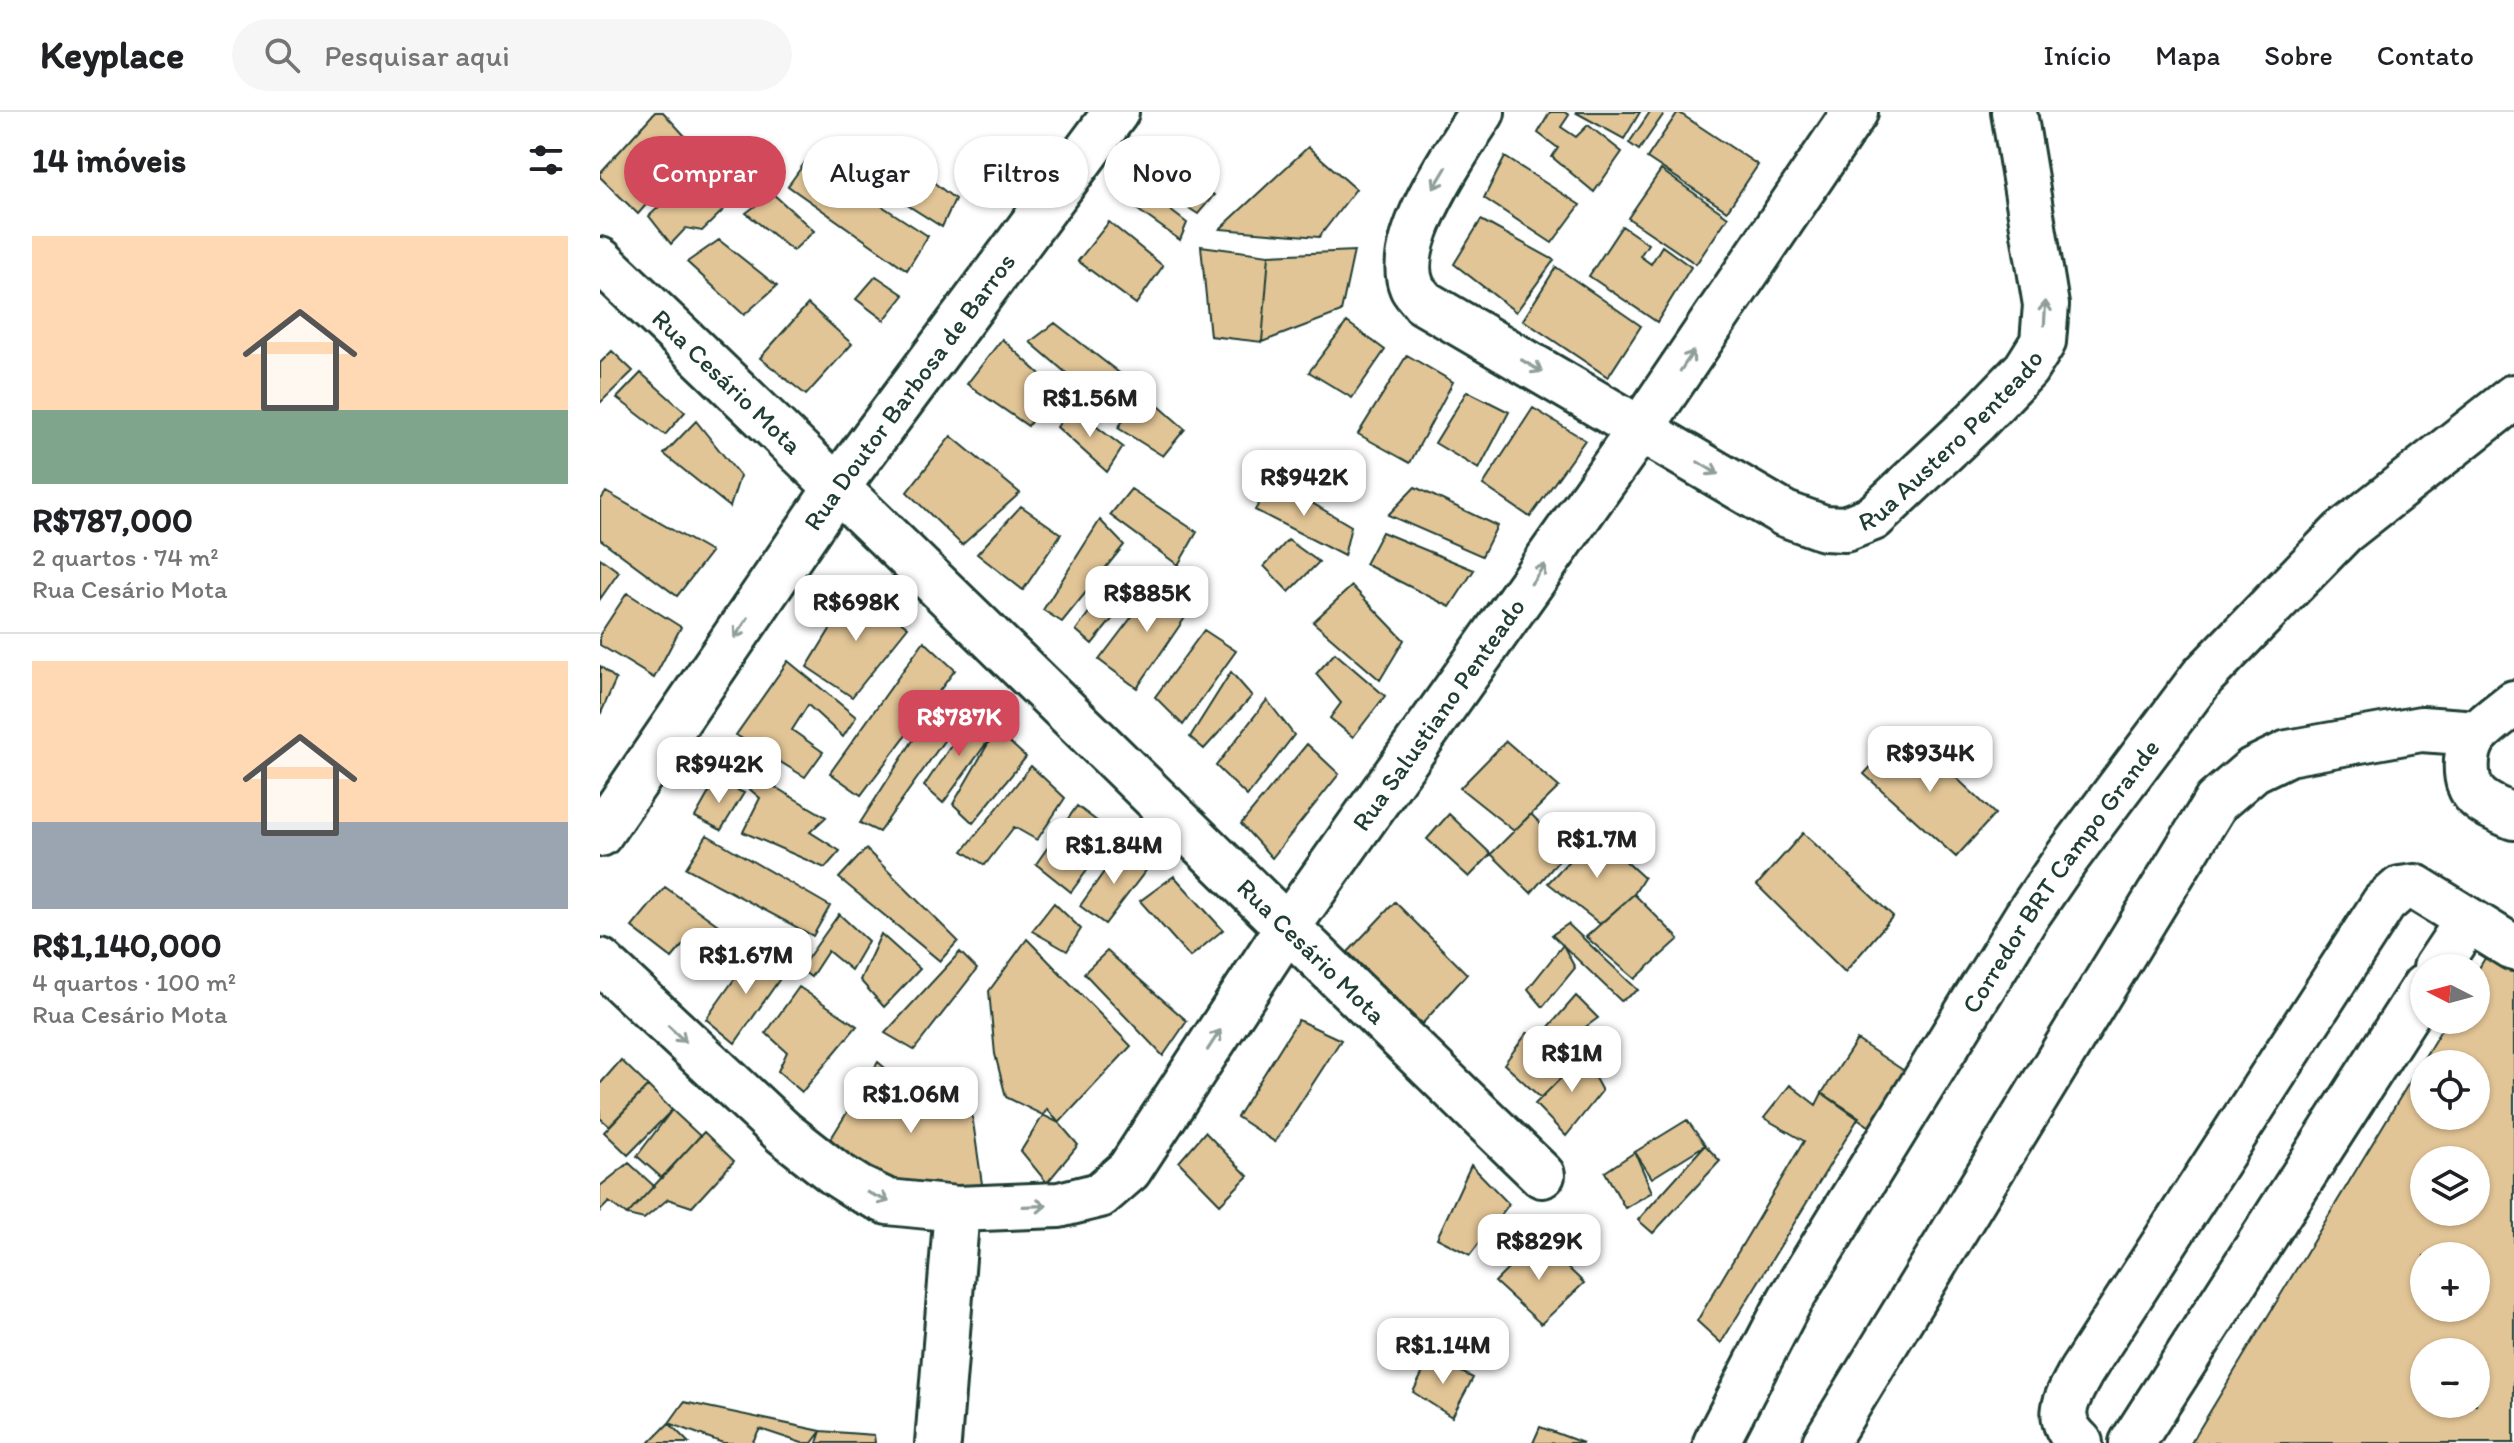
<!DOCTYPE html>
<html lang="pt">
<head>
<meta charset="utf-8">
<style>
  body { margin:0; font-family:Itim,sans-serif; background:#f6f6f6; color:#202124; height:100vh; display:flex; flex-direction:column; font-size:30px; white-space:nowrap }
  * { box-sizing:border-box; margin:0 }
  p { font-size:26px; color:#757577 }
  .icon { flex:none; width:44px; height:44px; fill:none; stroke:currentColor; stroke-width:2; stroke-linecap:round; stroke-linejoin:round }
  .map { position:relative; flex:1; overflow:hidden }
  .side { display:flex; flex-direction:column; background:#fff; width:600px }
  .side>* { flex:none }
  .guide { position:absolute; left:24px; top:24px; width:760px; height:72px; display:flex; gap:16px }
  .needle { width:52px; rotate:276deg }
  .fabs { position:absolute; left:1810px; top:842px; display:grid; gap:16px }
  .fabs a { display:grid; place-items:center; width:80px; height:80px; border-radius:50%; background:#fff; box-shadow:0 2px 6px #0004; font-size:40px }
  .price { position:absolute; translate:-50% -68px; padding:0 18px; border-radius:16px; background:#fff; color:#222; font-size:26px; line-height:52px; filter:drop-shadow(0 2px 4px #0008) }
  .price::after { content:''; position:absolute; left:50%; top:48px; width:24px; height:18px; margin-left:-12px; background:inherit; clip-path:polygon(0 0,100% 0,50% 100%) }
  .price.current { background:#d1495b; color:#fff }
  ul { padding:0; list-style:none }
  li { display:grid; align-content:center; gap:16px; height:424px; padding:0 32px }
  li+li { border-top:2px solid #e0e0e0 }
  li span { display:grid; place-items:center; height:248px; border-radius:0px; color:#555 }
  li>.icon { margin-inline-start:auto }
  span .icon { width:144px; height:144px; fill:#fffc; stroke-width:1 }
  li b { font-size:34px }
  h2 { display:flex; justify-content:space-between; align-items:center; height:96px; padding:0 32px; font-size:34px }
  .chip { padding:0 28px; border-radius:36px; background:#fff; box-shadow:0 2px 6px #0004; font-size:28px; line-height:72px }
  .chip.current { background:#d1495b; color:#fff }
  header { display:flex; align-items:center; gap:48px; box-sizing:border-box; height:112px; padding:0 40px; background:#fff; border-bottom:2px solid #e0e0e0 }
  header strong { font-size:38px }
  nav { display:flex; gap:44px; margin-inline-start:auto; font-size:28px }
  .search { width:560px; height:72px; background:#f6f6f6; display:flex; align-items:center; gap:20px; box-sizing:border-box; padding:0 28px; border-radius:44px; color:#757577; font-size:30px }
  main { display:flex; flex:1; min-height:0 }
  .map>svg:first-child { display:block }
</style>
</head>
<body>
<header>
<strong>Keyplace</strong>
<div class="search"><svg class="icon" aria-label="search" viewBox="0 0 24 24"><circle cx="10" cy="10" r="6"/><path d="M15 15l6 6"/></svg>Pesquisar aqui</div>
<nav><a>Início</a><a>Mapa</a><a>Sobre</a><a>Contato</a></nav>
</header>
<main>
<section class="side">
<h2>14 imóveis<svg class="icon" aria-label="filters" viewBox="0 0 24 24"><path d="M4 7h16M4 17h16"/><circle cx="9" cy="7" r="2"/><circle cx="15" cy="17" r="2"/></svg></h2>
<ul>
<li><span style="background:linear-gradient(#ffd9b3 70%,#7fa58c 0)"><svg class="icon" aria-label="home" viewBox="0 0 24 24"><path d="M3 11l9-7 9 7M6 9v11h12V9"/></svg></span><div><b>R$787,000</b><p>2 quartos · 74 m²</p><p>Rua Cesário Mota</p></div></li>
<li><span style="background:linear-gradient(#ffd9b3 65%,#9aa5b1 0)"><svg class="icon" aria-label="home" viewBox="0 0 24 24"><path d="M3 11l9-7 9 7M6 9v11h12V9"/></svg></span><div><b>R$1,140,000</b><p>4 quartos · 100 m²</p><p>Rua Cesário Mota</p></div></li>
</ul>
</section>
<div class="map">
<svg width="1914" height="1331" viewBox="0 0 1914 1331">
  <rect width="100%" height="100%" fill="#fff"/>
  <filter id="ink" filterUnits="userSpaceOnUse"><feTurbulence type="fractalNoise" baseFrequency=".0125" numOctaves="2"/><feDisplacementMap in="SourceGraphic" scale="16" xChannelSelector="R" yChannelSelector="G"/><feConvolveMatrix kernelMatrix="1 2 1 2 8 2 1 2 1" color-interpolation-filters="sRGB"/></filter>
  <g filter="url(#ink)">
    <path fill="#e2c596" stroke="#1f3d34" stroke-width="2" fill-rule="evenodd" d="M55,0h8l33,36 -58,66 -38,-37v-4z
      M950,0h14l5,3 -8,12 15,10 12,-12 34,27 -28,40 -42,-35 6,-9 -20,-15z
      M975,0h65l-16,27z
      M1050,0h15l-26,38 -10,-7z
      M1078,0l80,53 -31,46 -80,-53z
      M708,35l48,42 -37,48 -99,-8z
      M122,36l31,33 -51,50 -16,-3 -15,16 -22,-28z
      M293,39l62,48 -13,28 -74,-47z
      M563,45l51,38 -16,19 -53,-35z
      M905,45l75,48 -28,38 -68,-45z
      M208,46l120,78 -21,34 -119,-84z
      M1061,58l67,47 -32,47 -68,-46z
      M536,72l51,39 -7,17 -56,-40z
      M172,81l42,38 -21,20 -47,-38z
      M881,108l73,40 -38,52 -62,-48z
      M509,110l54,44 -27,38 -58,-43z
      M1022,114l26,18 -8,12 11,8 11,-18 29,21 -34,55 -68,-46z
      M119,128l58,46 -33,29 -57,-53z
      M601,134l68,9 -7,87 -52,-6z
      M754,139l-13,61 -79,30 7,-87z
      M956,155l85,59 -33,51 -85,-57z
      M276,164l28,19 -20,25 -28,-21z
      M208,192l44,40 -46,51 -46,-37z
      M747,210l38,28 -33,48 -43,-26z
      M455,211l72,56 -21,28 -76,-65z
      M402,227l52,48 -26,39 -61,-42z
      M12,239l21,20 -33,32v-40z
      M807,243l46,27 -43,81 -52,-29z
      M41,261l44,39 -20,23 -48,-37z
      M867,279l42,21 -30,57 -44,-26z
      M543,280l42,37 -22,27 -45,-28z
      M471,295l52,40 -16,25 -50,-45z
      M933,296l52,32 -55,77 -47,-32z
      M96,309l44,55 -10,31 -66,-53z
      M351,324l69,57 -58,52 -55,-53z
      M673,368l78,46 -7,30 -89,-46z
      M815,375l82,39 -15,30 -94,-41z
      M531,377l66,43 -19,33 -68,-50z
      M6,380l105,60 -34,44 -77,-57v-38z
      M421,394l40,28 -38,56 -46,-36z
      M500,408l24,25 -62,77 -19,-12z
      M782,420l92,38 -24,37 -85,-43z
      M688,428l31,22 -30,30 -25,-26z
      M0,446l19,14 -19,27z
      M513,468l23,10 -44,54 -16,-14z
      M560,468l33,26 -56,82 -38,-28z
      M752,474l52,54 -24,40 -67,-58z
      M256,475l52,40 -56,70 -45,-30z
      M27,481l54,34 -27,51 -54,-33v-11z
      M604,518l32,21 -53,74 -28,-28z
      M324,529l31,29 -94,125 -31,-22z
      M735,541l50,43 -32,41 -23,-19 11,-15 -25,-29z
      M188,549l68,56 -13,20 -35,-32 -16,25 31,22 -18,25 -69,-42z
      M0,554l16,13 -15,34 -1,-1z
      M631,560l21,24 -48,53 -14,-12z
      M344,580l24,15 -89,125 -19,-9z
      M667,588l27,35 -47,61 -31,-30z
      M371,604l25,14 -53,73 -19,-17z
      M396,618l30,27 -53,66 -20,-19z
      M1305,618l90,84 -39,43 -92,-83z
      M906,629l53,46 -45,44 -54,-43z
      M707,632l32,30 -67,84 -31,-34z
      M145,640l19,12 -8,12 70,41 -16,15 30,19 -15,17 -82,-36 17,-34 -28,-24z
      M431,654l34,32 -28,42 -23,-13 -29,38 -22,-14z
      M116,668l28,13 -23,37 -26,-13z
      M477,694l37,28 -43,58 -35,-28z
      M849,702l42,40 -22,23 -42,-38z
      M931,702l36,37 -36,42 -40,-39z
      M995,721l49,45 -10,16 -34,30 -52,-41z
      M1203,721l90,83 -48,56 -88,-87z
      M107,723l123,71 -17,30 -127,-68z
      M522,734l25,23 -42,55 -25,-18z
      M266,737l92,92 -18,20 -101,-83z
      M574,764l49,54 -33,27 -50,-56z
      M65,775l74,53 -14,19 -32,-26 -21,25 -40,-31z
      M1034,782l45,45 -44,40 -49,-42z
      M795,790l72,72 -45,50 -74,-72z
      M454,791l27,26 -14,22 -35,-20z
      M239,802l29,27 -17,29 -23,-19 -17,26 -11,-8z
      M968,812l70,66 -17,11 -69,-66z
      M281,822l39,35 -36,38 -24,-27z
      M427,827l104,107 -72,77 -53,-26 -11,-43 -6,-63z
      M963,833l12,23 -32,39 -15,-18z
      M155,838l31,20 -51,73 -29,-24z
      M1890,838l24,10v483h-323l256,-423h29v-47zM1824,952h52v52h-52zM1824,1048h52v52h-52zM1824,1144h52v52h-52zM1824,1240h52v52h-52z
      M507,839l80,70 -24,35 -79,-83z
      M360,840l17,17 -63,81 -29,-17z
      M199,875l58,39 -55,66 -24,-21 9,-19 -21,-19z
      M976,884l22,22 -47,34 15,21 -25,25 -37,-34 23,-31 13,4z
      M698,908l43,20 -66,102 -38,-25z
      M1257,928l52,34 -36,55 -51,-36z
      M992,935l9,11 -11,11 12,22 -36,45 -31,-32z
      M21,948l27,26 -39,40 -9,-8v-34z
      M278,950l27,23 63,2 15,104 -108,-7 -48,-39z
      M1190,973l26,20 6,-12 37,24 -138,226 -24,-22 107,-180 -40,-23z
      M48,974l24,24 -44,45 -24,-23z
      M447,997l31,36 -31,38 -26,-32z
      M72,998l28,26 -38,42 -25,-22z
      M1087,1008l18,25 -53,33 -17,-26z
      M104,1020l30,29 -42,46 -24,-8 -24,20 -17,-4z
      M605,1020l43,44 -28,28 -41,-42z
      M1105,1033l15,16 -67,72 -15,-13z
      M1035,1040l17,40 -27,16 -20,-36z
      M29,1051l25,23 -27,29 -18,-13 -9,9v-25z
      M871,1053l38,39 -39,51 -33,-17z
      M938,1127l46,44 -43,41 -46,-42z
      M831,1244l42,22 -21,39 -39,-25z
      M84,1290l137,29 -9,12h-10l-42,-14 -8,14h-29l-54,-20z
      M69,1311l20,20h-40z
      M940,1315l43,16h-50z
      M221,1319l53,4 1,8h-58z"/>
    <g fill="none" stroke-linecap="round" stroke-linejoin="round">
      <g stroke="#1f3d34" stroke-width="50">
        <g id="minor">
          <path id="s1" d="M882,0c-24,37 -90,130 -70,175 2,5 8,10 11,15l362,212 39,14 21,1 28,-11 102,-96 51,-53 17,-27 3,-37 -32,-193"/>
          <path id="s2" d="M0,148c317,301 627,611 942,915"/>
          <path d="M1914,591c-11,9 -24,18 -35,29 -7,7 -11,18 -12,28 -3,38 17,44 47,57"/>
          <path id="s3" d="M0,722l238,-348 278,-374"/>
          <path id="s4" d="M0,849l184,172 51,40 25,16 28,13 69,7 102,-4 41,-10 29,-25 158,-242 354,-500 214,-316"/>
          <path d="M1836,856l32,-48"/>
          <path d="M338,1331l19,-234"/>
          <path id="s5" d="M1116,1331l74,-143 236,-383 40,-58 137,-183 140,-144 171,-135"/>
          <path d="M1225,1331l391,-641 37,-32 35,-17 133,-24 57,4"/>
          <path d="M1480,1331c-27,-25 -14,-43 1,-71l303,-469 16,-14 15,-2 99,61"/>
          <path d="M1532,1331l292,-456"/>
        </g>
      </g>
      <use href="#minor" stroke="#fff" stroke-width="44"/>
    </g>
    <defs><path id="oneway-shaft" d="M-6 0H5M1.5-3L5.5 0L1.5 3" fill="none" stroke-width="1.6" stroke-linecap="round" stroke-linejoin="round" transform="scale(2)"/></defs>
    <g stroke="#8f9e9a">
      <use href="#oneway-shaft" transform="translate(840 66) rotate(121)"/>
      <use href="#oneway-shaft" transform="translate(1445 201) rotate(-87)"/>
      <use href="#oneway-shaft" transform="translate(1087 249) rotate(-56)"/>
      <use href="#oneway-shaft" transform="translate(932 254) rotate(30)"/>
      <use href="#oneway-shaft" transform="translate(1108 356) rotate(31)"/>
      <use href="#oneway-shaft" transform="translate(938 462) rotate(-55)"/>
      <use href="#oneway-shaft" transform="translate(141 516) rotate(124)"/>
      <use href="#oneway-shaft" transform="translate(77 922) rotate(43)"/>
      <use href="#oneway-shaft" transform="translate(614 928) rotate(-57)"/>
      <use href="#oneway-shaft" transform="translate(278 1085) rotate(23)"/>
      <use href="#oneway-shaft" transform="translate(435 1094) rotate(-2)"/>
    </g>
  </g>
  <g text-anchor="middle" stroke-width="8" stroke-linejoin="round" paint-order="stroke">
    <g font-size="26" fill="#1f3d34" stroke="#fff">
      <text dy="9" stroke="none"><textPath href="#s2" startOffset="176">Rua Cesário Mota</textPath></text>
      <text dy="9" stroke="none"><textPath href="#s3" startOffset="540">Rua Doutor Barbosa de Barros</textPath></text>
      <text dy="9" stroke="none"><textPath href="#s1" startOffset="834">Rua Austero Penteado</textPath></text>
      <text dy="9" stroke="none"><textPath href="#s4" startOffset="1180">Rua Salustiano Penteado</textPath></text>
      <text dy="9" stroke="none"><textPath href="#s5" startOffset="664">Corredor BRT Campo Grande</textPath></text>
      <text dy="9" stroke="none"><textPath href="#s2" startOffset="992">Rua Cesário Mota</textPath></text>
    </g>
  </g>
</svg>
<div class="fabs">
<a><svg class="needle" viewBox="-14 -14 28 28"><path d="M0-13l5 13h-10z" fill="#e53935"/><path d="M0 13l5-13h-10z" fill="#757577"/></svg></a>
<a><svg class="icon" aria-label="locate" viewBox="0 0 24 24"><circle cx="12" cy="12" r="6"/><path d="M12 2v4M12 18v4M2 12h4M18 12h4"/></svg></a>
<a><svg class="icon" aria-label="layers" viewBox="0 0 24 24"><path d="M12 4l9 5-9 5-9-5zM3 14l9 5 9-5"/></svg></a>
<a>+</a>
<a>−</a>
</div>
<b class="price" style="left:490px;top:327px">R$1.56M</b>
<b class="price" style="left:704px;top:406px">R$942K</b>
<b class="price" style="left:547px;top:522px">R$885K</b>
<b class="price" style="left:256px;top:531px">R$698K</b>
<b class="price current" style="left:359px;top:646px">R$787K</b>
<b class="price" style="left:1330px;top:682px">R$934K</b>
<b class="price" style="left:119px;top:693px">R$942K</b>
<b class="price" style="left:997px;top:768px">R$1.7M</b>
<b class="price" style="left:514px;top:774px">R$1.84M</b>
<b class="price" style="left:146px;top:884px">R$1.67M</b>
<b class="price" style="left:972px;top:982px">R$1M</b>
<b class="price" style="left:311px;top:1023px">R$1.06M</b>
<b class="price" style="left:939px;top:1170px">R$829K</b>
<b class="price" style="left:843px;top:1274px">R$1.14M</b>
<div class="guide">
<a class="chip current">Comprar</a>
<a class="chip">Alugar</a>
<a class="chip">Filtros</a>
<a class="chip">Novo</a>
</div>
</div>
</main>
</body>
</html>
